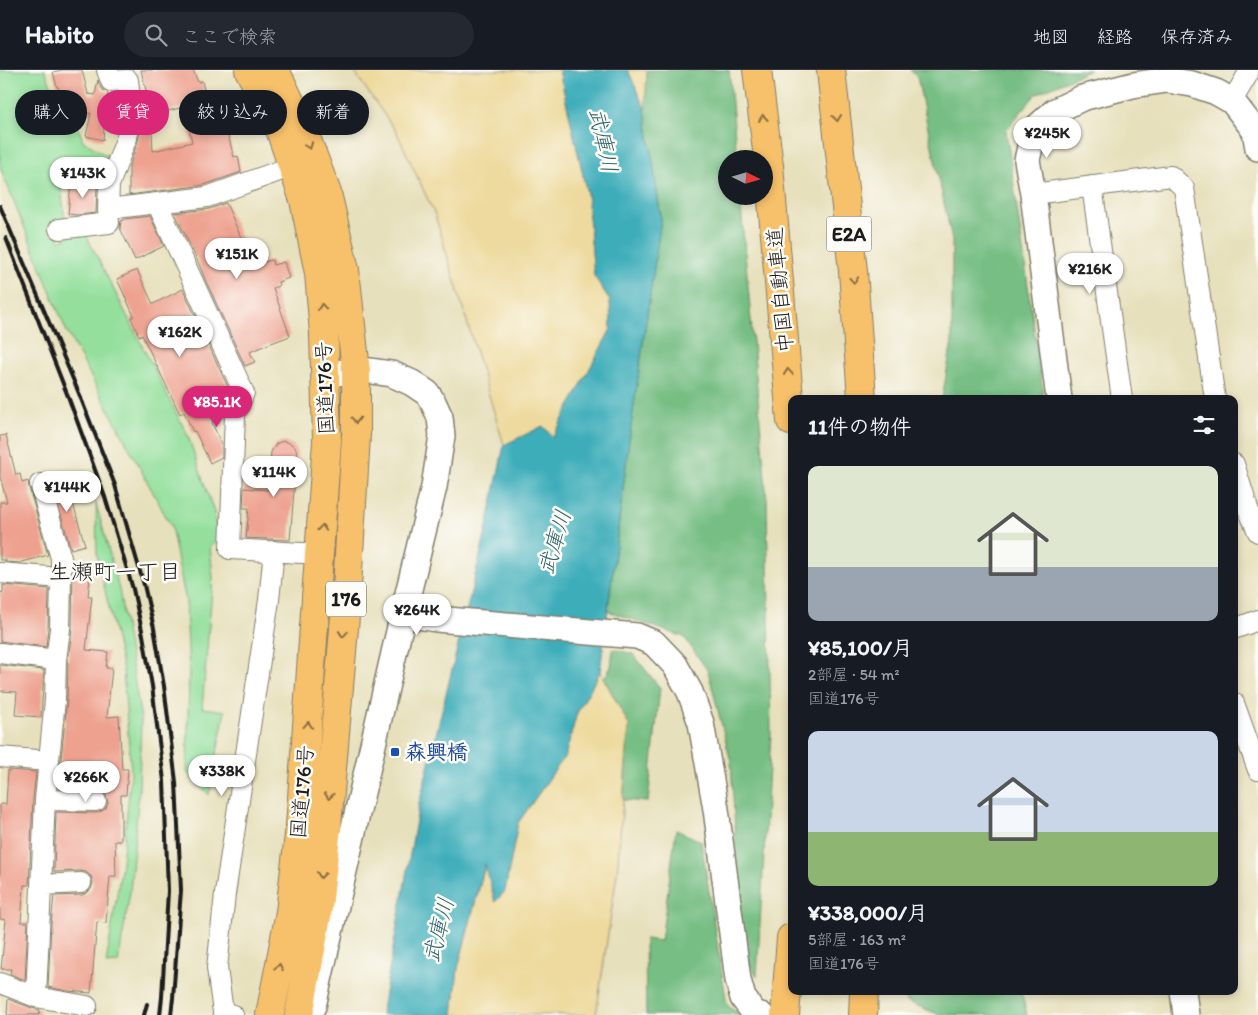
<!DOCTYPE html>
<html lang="ja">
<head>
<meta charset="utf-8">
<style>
  body { margin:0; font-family:Itim,"Klee One",sans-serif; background:#242831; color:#f1f3f6; height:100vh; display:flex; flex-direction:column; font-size:19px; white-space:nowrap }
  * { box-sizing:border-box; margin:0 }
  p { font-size:16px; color:#9ea1a6 }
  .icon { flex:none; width:28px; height:28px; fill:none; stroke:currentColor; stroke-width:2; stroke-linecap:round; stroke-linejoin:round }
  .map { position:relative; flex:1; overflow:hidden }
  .drawer { position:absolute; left:788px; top:325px; width:450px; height:600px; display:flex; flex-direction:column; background:#171b24; border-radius:10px; box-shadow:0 2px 8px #0003 }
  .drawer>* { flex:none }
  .banner { position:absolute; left:15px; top:20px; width:475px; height:45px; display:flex; gap:10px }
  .needle { width:32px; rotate:95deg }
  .tools { position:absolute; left:718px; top:80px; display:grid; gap:10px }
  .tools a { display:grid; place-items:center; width:55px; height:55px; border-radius:50%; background:#171b24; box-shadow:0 2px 8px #0003; font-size:25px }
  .price { position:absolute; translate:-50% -42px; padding:0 11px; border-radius:18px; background:#fff; color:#222; font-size:16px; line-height:32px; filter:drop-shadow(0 1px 2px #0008) }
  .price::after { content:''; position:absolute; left:50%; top:30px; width:15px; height:11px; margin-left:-8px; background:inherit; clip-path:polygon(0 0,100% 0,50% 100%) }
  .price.selected { background:#db2777; color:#fff }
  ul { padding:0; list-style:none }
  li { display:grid; align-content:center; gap:10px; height:265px; padding:0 20px }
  li span { display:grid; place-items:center; height:155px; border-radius:10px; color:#555 }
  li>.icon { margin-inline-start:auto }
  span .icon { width:90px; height:90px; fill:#fffc; stroke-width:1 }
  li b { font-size:21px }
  h2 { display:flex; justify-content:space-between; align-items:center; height:60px; padding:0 20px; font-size:21px }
  .chip { padding:0 18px; border-radius:22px; background:#171b24; box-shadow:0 2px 8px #0003; font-size:18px; line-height:45px }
  .chip.selected { background:#db2777; color:#fff }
  header { display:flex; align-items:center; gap:30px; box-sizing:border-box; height:70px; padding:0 25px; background:#171b24; border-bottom:1px solid #363941 }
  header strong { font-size:24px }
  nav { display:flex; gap:28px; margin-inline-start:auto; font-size:18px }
  .search { width:350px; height:45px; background:#242831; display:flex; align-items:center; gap:12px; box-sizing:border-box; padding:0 18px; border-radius:28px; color:#9ea1a6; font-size:19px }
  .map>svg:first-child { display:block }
</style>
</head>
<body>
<header>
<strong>Habito</strong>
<div class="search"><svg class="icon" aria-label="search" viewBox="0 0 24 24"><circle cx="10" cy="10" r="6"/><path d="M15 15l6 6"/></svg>ここで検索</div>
<nav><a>地図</a><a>経路</a><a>保存済み</a></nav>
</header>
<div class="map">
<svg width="1258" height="945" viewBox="0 0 1258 945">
  <rect width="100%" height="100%" fill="#fdfcf7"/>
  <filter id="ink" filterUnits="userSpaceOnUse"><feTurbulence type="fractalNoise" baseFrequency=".02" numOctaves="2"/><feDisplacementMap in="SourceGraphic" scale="10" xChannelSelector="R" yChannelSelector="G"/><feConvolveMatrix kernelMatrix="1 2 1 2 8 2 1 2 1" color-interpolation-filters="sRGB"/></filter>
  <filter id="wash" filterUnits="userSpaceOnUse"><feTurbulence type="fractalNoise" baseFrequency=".0096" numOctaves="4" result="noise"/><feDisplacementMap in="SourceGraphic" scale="20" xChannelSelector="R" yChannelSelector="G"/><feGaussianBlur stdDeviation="1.12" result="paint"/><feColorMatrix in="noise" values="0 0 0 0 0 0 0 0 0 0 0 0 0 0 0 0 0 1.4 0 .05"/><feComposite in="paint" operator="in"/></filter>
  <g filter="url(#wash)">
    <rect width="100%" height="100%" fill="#e7e0bc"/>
    <path fill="#93df9b" stroke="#587e5c" d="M0,0h45l22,57 10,-3 6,17 26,16 -49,23 5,41 -11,3 6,17 23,-12 105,207 26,76 4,29 -8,6 3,31 -11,130 23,3 -16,84 -22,-22 2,-101 -3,-70 -15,-76 -105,-196 -66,-163z
      M96,433l23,86 22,130 -2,71 -9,102 -12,71 -12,1 16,-101 9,-90 -8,-103 -26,-115z"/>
    <path fill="#76be83" stroke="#496d50" d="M647,0h82l8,89h-11v37h14l27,304 4,233 -14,243 -15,-24 -11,-190 -23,-91 -24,-34 -76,-26 22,-178 31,-214 -16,-110z
      M910,0h180l-54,24 -30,36 38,269h-102l10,-57v-102l-35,-163z
      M613,579l20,5 27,34 -12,114 -25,-2 6,-75 -25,-47 7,-11z
      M676,760l25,11 26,164 13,10h-94l-1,-76 16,2z
      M906,921h115l6,24h-87l-34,-14z"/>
    <path fill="#eeda9e" stroke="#857b5d" d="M353,0h206l28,123 7,82 16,26 1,28 -58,109 -10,-12 -39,19 -69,-230 -38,-82z
      M628,0h19l-2,39 -16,-36z
      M600,602l29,53 -12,148 -21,142h-143l5,-47 28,-105 9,39 10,-11 13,-68 47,-67 12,-43z"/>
    <path fill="#3dadba" stroke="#2c646b" d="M559,0h69l17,39 16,110 -31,214 -30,239 -23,41 -12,43 -47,67 -13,68 -10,11 -10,-38 -27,104 -5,47h-72l38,-211 67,-273 18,-86 39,-19 10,11 58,-108 -1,-29 -16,-24 -7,-83z"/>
    <g id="blocks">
      <path fill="#eea18f" d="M62,0h20l6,24 7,1 3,-15 2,6 4,5 4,1 -1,6 11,2 1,5 -13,4 -3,31 -17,-4 5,-23 -24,6 -9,-32h-1l-4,-15z
        M141,0h52l5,12 4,-1 9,39 12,-3 11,40 4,-1 3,16 -37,13 -75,10v-28l9,-26 2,-9h12l1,19 39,-9 -8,-35 -32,8z
        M71,112l26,2 -1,29 -19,2 -9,-1z
        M226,133l27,62 19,-5 1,5 11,-3 5,16 -11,4 1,4 -6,2 17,48 -24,9 -16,7 5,10 -10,4 -40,-87 -6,-15 -24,-51 34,-4z
        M150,146l14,30 -29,14 -15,-32 1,-7 5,-2z
        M137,200l16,34 30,-15 48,105 -4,9 -19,9 5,10 -1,1 10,22v12l-12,6 -15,-32 -2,1 -9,-20 -4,2 -38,-79 -3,1 -8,-18 3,-2 -17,-37z
        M6,365l10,40 4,-1 2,9 6,-2 1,6 19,68 -29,8 -14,-1 1,-2h-6v-58h7l-7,-25v-41z
        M285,371l8,4 3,4 1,5 -7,86 -44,-2 3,-30h-6l1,-20 24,2 3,-38 5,-8 4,-2z
        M60,403l6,21 4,-1 15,52 -14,4 -20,-68 -2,-5z
        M73,499l18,2 -3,25h4l-6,54 22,2 -2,16h6l-5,49 12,-1 3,53h6l-2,26h-5v46h-6l1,35h-6l-4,47 -9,-1 -6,71 -23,-2 -20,-4 3,-63 3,-28 28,-1 5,-2 4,-4 2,-6 -2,-7 -5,-4 -6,-1 -26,1 2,-60 40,1 6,-2 4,-3 2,-6 -2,-7 -3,-4 -6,-2 -39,-1 9,-87 1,-40 4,-32z
        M3,515l46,4 -1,39 -2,19 -46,-6v-49l3,1z
        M0,595l44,5 -3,47 -26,-2 2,-23 -17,-1z
        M8,700l28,2 -3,27 -4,86h-5l-3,37h7l-3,58 -15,-6 1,-5h-10l5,-49 -6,-1v-115h6z
        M8,929l24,9 8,2 -1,5h-32z"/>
    </g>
  </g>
  <g filter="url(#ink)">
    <use href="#blocks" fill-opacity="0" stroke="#827e6c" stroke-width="1"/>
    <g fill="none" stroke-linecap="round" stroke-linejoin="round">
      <g stroke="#827e6c" stroke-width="22">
        <path id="minor" d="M1232,31l16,-27v-4
          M1092,116l30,213
          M1033,124l138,-18 13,12 31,211
          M157,133l87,190 -9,21 -5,135 90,5
          M108,139l99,-12 86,-31
          M59,159l50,-6 -1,-14 1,-24 18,-48 5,-22 -4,-35 -17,1 -4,-11
          M1234,394l14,45 10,23
          M0,503l61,5
          M1234,559l24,-9
          M0,583l56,7
          M1234,633l24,67
          M0,687l48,4
          M45,730l51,1
          M41,815l40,-2
          M0,913l36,14 51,9
          M36,927l9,-197 10,-100 1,-40 4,-31 1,-51v-20l-21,-74
          M233,945l-10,-3 -6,-44 8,-74 44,-294 5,-49"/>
      </g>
      <g stroke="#827e6c" stroke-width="28">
        <path id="tertiary" d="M1059,329l-26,-205 -6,-34 7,-30 21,-19 27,-13 51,-13 34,-5 25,4 24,8 16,9 23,30 3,17
          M403,544l33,5 201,17 17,7 21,22 15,27 11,31 15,86 22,171 5,18 12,16 6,1
          M1183,921l3,24
          M313,936l90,-392 31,-127 8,-51 -2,-19 -7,-15 -6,-9 -15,-10 -20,-9 -21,-3h-15l-31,3"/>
      </g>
      <g stroke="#827e6c" stroke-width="30">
        <path id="trunk" d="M249,0l31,60 24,70 15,73 5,61 3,107 -27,385 -10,86 -20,103
          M275,0l26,54 26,69 18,77 11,101v64l-10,170 -19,222 -10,89 -18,99"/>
      </g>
      <g stroke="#827e6c" stroke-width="30">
        <path id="motorway" d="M757,0l12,96 22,255
          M831,0l22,201 9,128
          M785,945l6,-77
          M863,945l1,-24"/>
      </g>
      <use href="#minor" stroke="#fff" stroke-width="20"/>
      <use href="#tertiary" stroke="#fff" stroke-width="25"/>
      <use href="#trunk" stroke="#f7c06b" stroke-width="28"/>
      <use href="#motorway" stroke="#f7c06b" stroke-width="28"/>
      <path stroke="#1c1c1c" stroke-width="4" d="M0,136l78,185 37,94 29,100 10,43 10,58 12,96 5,108 -8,108 -2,17
        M6,168l63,161 36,98 28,92 10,46 9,51 12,95 4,110 -6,106 -2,18
        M144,945l3,-11"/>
    </g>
    <defs><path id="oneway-chevron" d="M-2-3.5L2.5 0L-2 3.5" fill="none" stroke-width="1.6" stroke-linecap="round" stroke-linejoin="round" transform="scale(1.25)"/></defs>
    <g stroke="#8a6e44">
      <use href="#oneway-chevron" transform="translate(763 48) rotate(-97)"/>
      <use href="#oneway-chevron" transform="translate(837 48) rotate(84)"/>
      <use href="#oneway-chevron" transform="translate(309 76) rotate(69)"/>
      <use href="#oneway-chevron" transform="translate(854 210) rotate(86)"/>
      <use href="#oneway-chevron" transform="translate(322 237) rotate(-95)"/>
      <use href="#oneway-chevron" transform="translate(788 302) rotate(-95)"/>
      <use href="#oneway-chevron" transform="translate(356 350) rotate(90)"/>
      <use href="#oneway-chevron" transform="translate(322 458) rotate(-86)"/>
      <use href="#oneway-chevron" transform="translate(343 564) rotate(95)"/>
      <use href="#oneway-chevron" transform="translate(308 655) rotate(-86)"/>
      <use href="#oneway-chevron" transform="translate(329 726) rotate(95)"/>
      <use href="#oneway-chevron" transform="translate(321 805) rotate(96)"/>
      <use href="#oneway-chevron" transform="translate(279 897) rotate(-80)"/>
    </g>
  </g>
  <rect fill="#1a4fb4" stroke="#fdfcf7" stroke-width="2" x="390" y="677" width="10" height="10" rx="2.5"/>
  <g text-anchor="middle" stroke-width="5" stroke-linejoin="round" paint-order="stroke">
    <g fill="#fdfcf7" stroke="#605f5e" stroke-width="1">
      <rect x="826.5" y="146.5" width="45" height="35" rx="4"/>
      <rect x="326" y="511.5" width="40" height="35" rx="4"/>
    </g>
    <g font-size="20" font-weight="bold" fill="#1c1c1c">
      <text x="849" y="171">E2A</text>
      <text x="346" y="536">176</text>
    </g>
    <g font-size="21" fill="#1c1c1c" stroke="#fdfcf7">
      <text transform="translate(780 220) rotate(-95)" y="7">中国自動車道</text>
      <text transform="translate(325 318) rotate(-92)" y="7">国道176号</text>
      <text transform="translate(302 722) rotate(-85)" y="7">国道176号</text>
    </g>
    <g font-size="21" font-weight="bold" fill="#164399" stroke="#fdfcf7" text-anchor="start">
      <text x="405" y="689">森興橋</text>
    </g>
    <g font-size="22" font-style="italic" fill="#2c646b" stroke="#fdfcf7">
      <text transform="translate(604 70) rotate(78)" y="8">武庫川</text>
      <text transform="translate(554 472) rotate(-73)" y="8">武庫川</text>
      <text transform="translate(438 860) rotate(-76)" y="8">武庫川</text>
    </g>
    <g font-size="22" fill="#1c1c1c" stroke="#fdfcf7">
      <text x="115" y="509">生瀬町一丁目</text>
    </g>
  </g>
</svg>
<div class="tools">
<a><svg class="needle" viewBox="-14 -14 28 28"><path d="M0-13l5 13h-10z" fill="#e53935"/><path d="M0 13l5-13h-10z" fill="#9ea1a6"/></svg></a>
</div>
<b class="price" style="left:1047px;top:89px">¥245K</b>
<b class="price" style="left:83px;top:129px">¥143K</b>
<b class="price" style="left:237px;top:210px">¥151K</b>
<b class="price" style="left:1090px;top:225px">¥216K</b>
<b class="price" style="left:180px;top:288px">¥162K</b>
<b class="price selected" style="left:217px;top:358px">¥85.1K</b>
<b class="price" style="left:274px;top:428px">¥114K</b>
<b class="price" style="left:67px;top:443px">¥144K</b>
<b class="price" style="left:417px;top:566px">¥264K</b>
<b class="price" style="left:222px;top:727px">¥338K</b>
<b class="price" style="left:86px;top:733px">¥266K</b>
<div class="banner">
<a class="chip">購入</a>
<a class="chip selected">賃貸</a>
<a class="chip">絞り込み</a>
<a class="chip">新着</a>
</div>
<section class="drawer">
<h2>11件の物件<svg class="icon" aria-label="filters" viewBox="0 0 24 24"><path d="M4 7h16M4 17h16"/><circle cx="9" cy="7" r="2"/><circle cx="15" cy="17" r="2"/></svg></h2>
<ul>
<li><span style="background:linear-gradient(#dfe7d0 65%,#9aa5b1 0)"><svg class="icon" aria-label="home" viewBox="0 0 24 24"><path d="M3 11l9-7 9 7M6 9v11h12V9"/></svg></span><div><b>¥85,100/月</b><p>2部屋 · 54 m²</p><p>国道176号</p></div></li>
<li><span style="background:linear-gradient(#c9d6e8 65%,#8fb573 0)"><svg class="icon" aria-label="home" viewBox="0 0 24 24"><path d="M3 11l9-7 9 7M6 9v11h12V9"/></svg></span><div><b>¥338,000/月</b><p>5部屋 · 163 m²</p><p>国道176号</p></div></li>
</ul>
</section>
</div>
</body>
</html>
